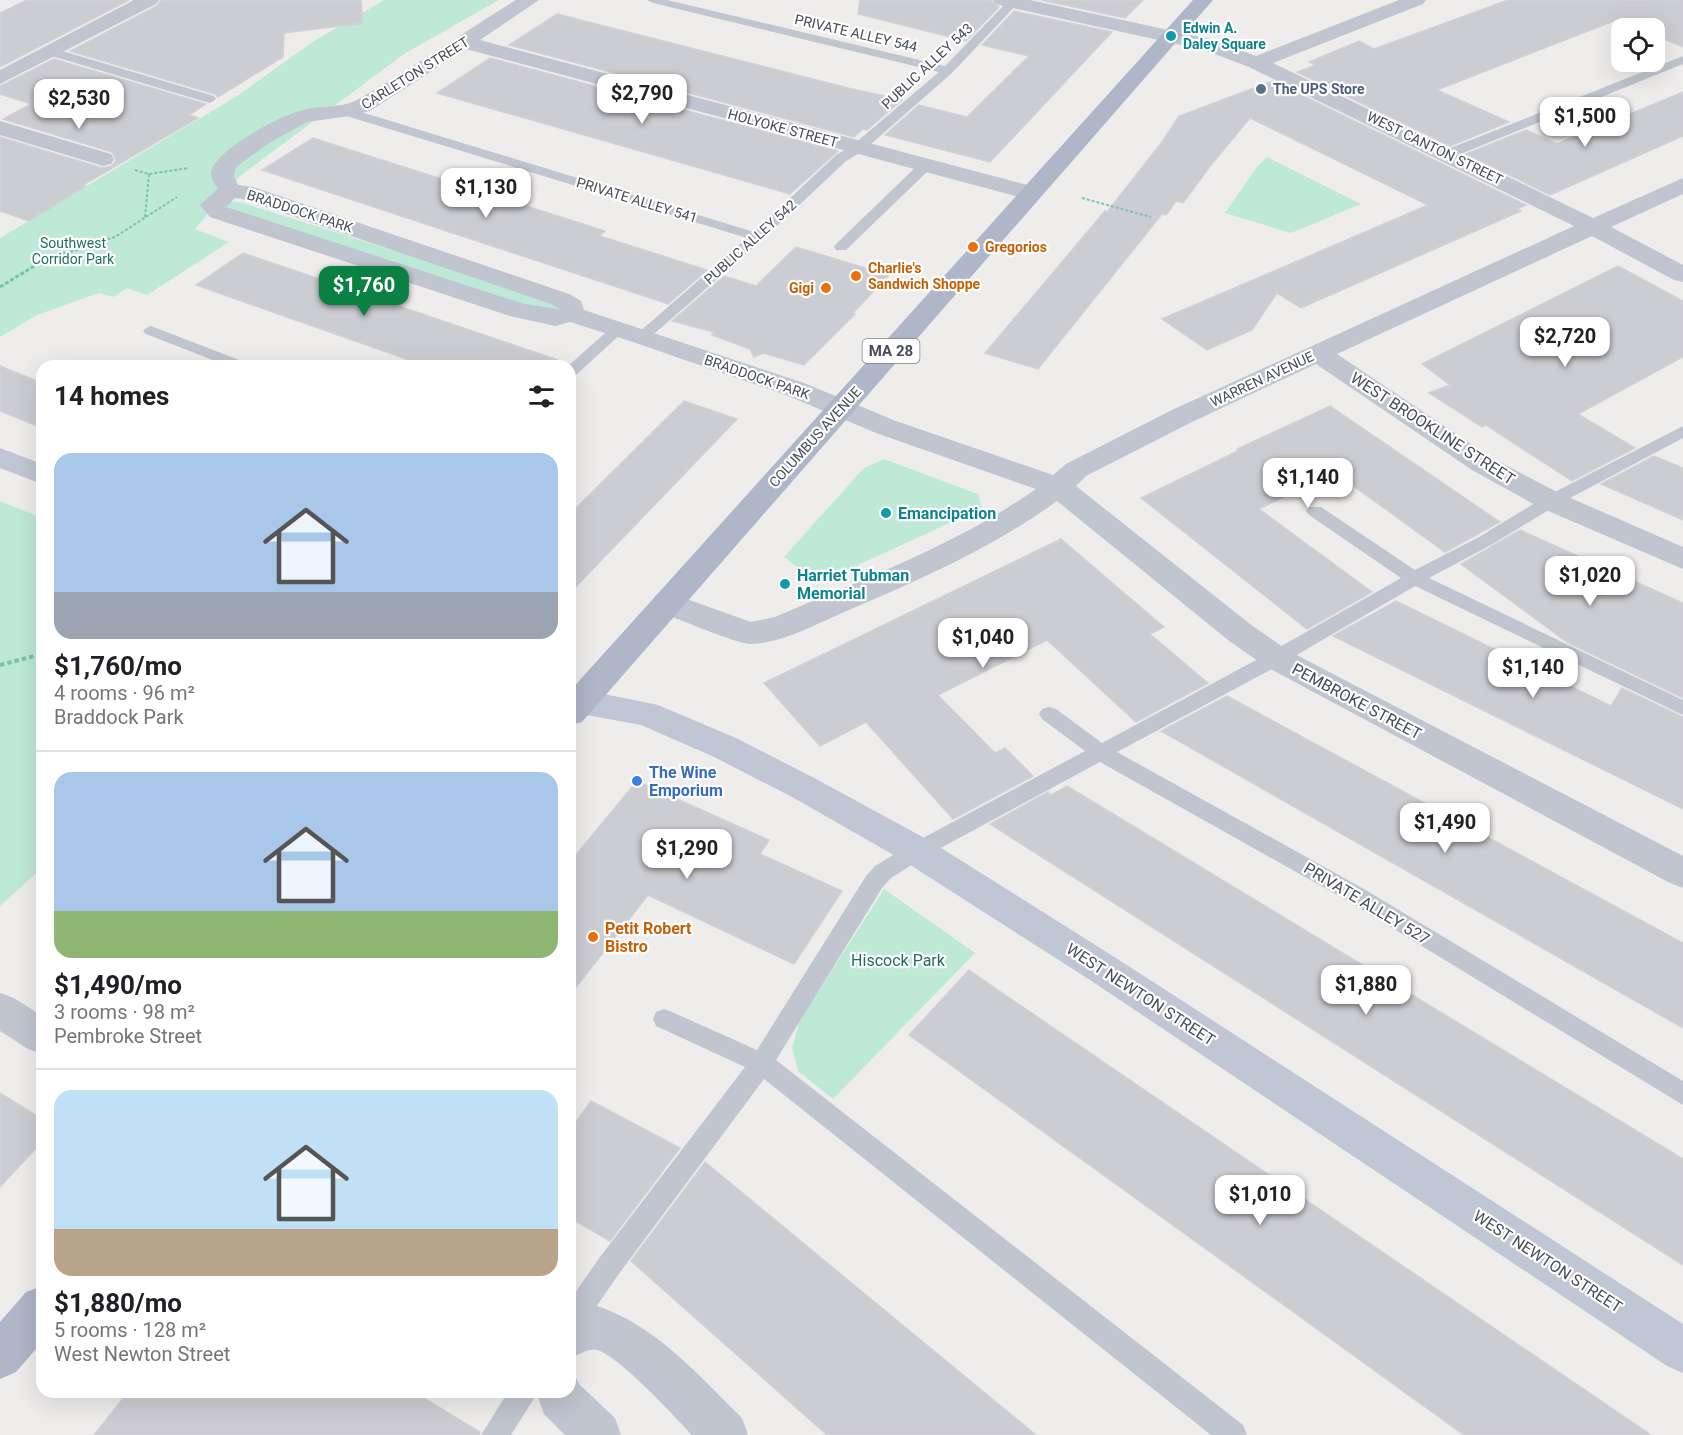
<!DOCTYPE html>
<html lang="en">
<head>
<meta charset="utf-8">
<style>
  body { margin:0; font-family:Roboto,sans-serif; background:#f2f2f2; color:#202124; height:100vh; display:flex; flex-direction:column; font-size:22px; white-space:nowrap }
  * { box-sizing:border-box; margin:0 }
  p { font-size:20px; color:#757577 }
  .icon { flex:none; width:33px; height:33px; fill:none; stroke:currentColor; stroke-width:2; stroke-linecap:round; stroke-linejoin:round }
  .map { position:relative; flex:1; overflow:hidden }
  .panel { position:absolute; left:36px; top:360px; width:540px; height:1038px; display:flex; flex-direction:column; background:#fff; border-radius:18px; box-shadow:0 6px 24px #0002 }
  .panel>* { flex:none }
  .buttons { position:absolute; left:1611px; top:18px; display:grid; gap:12px }
  .buttons a { display:grid; place-items:center; width:54px; height:54px; border-radius:12px; background:#fff; box-shadow:0 6px 24px #0002; font-size:30px }
  .price { position:absolute; translate:-50% -51px; padding:0 14px; border-radius:12px; background:#fff; color:#222; font-size:20px; line-height:39px; filter:drop-shadow(0 2px 3px #0008) }
  .price::after { content:''; position:absolute; left:50%; top:36px; width:18px; height:14px; margin-left:-9px; background:inherit; clip-path:polygon(0 0,100% 0,50% 100%) }
  .price.active { background:#0b8043; color:#fff }
  ul { padding:0; list-style:none }
  li { display:grid; align-content:center; gap:12px; height:318px; padding:0 18px }
  li+li { border-top:2px solid #e0e0e0 }
  li span { display:grid; place-items:center; height:186px; border-radius:18px; color:#555 }
  li>.icon { margin-inline-start:auto }
  span .icon { width:108px; height:108px; fill:#fffc; stroke-width:1 }
  li b { font-size:26px }
  h2 { display:flex; justify-content:space-between; align-items:center; height:72px; padding:0 18px; font-size:26px }
  .map>svg:first-child { display:block }
</style>
</head>
<body>
<div class="map">
<svg width="1683" height="1435" viewBox="0 0 1683 1435">
  <rect width="100%" height="100%" fill="#efedec"/>
  <path fill="#bee9d7" d="M384,0h115l-95,54 -164,122 -45,53 34,13 -82,53 -20,-7 -14,9 -14,-4 -62,22 -37,22v-99l237,-142 77,-55z
    M1267,157l94,47 -70,29 -66,-20 31,-45z
    M229,201l11,1 294,93 23,11 1,2 -4,2 -36,-5 -293,-95 -4,-5z
    M884,459l94,35 4,14 -163,75 -35,-26 80,-89z
    M0,501l42,17v350l-42,38z
    M884,889l91,64 -142,146 -35,-28 -6,-23 8,-28z"/>
  <path fill="#cccdd3" stroke="#d1d1d7" stroke-width="1.5" d="M27,0h102l-129,67v-54z
    M161,0h200l2,23 -79,10 -1,24 -65,40 -3,-3 -145,-43 87,-45z
    M860,0h131l8,7 -33,34 -108,-27z
    M1041,0h102l-18,18z
    M1508,0h175v47l-29,-12v-7h-14l-21,-9 -182,71 72,32 -59,24 -153,-74 19,-7 -7,-3 50,-21 15,8z
    M1014,11l98,21 -122,130 -105,-27 34,-30 48,12 62,-61 -47,-11z
    M557,14l291,74 54,12 -35,30 -4,-1 -9,8 -345,-92z
    M490,58l348,93 -48,43 -353,-101z
    M54,59l152,45 -17,11 9,3 -115,67 3,1 -57,35 -29,-10v-74l102,31 10,-2 4,-6 -4,-8 -109,-33 28,-15 -31,-10v-8z
    M1273,81l253,124 -9,4 4,2 -220,97 -24,-15 -25,37 -45,20 -45,-31 266,-114 -178,-87 -39,47 -28,38 -7,-2 -10,14 -4,-1 -124,155 -53,-16 120,-142 2,1 55,-70 17,-26z
    M1683,92v44l-133,59 -84,-41 60,-24 31,14z
    M313,138l292,93 -5,5 107,34 -39,34 -406,-134z
    M796,247l93,28 -36,38 2,1 -51,51 -41,-12 -9,4 -4,-8 -38,-14 2,-3 -42,-11 52,-45 32,10z
    M243,253l315,107 -1,6h-131l-230,-81z
    M1618,266l65,35v56l-105,57 57,34 -63,33 -86,-56 -4,2 -53,-34 21,-8 -28,-21z
    M0,366l42,17v45l-42,-17z
    M684,401l53,18 -167,174v-79z
    M1330,406l170,116 -55,30 -111,-80 -75,37 113,83 -65,37 -166,-131 97,-47 -1,-2z
    M1654,456l29,12v52l-82,-36z
    M1520,530l163,73v95l-116,-56 -106,-78z
    M1061,539l103,88 -14,7 58,49 -72,39 -89,-82 -109,55 57,58 10,-5 28,28 -80,43 -87,-97 -46,24 -56,-63z
    M1396,601l215,105 11,-18 61,29v92l-350,-173z
    M1227,696l456,247v85l-522,-297z
    M637,781l132,59 -9,14 82,37 -48,73 -146,-69 -78,100v-133z
    M1067,786l616,373v106l-693,-441 58,-32 3,3z
    M969,970l39,27 643,438h-187l-555,-400z
    M0,1093l42,26v23l-42,45z
    M591,1101l89,47 -70,93 -40,-23v-88z
    M705,1162l132,109 199,164h-209l-196,-174z
    M128,1392h286l66,40 -1,3h-385z"/>
  <g fill="none" stroke-linecap="round" stroke-linejoin="round">
    <path stroke="#7ac3ae" stroke-width="2" stroke-dasharray="3 2" stroke-linecap="butt" d="M135,170l14,4 40,-6
      M1082,198l69,19
      M145,217l4,-43
      M74,250l41,-13 62,-40"/>
    <path stroke="#7ac3ae" stroke-width="3" stroke-dasharray="4 2" stroke-linecap="butt" d="M0,287l44,-27 34,-11"/>
    <path stroke="#7ac3ae" stroke-width="4" stroke-dasharray="4.5 3" stroke-linecap="butt" d="M0,665l42,-11"/>
    <path fill="#c1c5d0" fill-rule="evenodd" d="M647,0h20l278,66 64,-66 10,2 -67,71 -89,78 -17,10 -84,79 -115,100 -5,2 -8,-5 3,-3 110,-96 -407,-124 -2,-3 2,-3h8l406,124 82,-77 17,-10 86,-73 -286,-69z
      M49,47l165,49 2,3 -6,4 -4,-1 -161,-48v-6z
      M1683,56v8l-230,93 -5,1 -7,-4 2,-3z
      M925,162l7,4 -2,3 -84,81h-10l-2,-3 2,-3 84,-81z
      M618,324l8,5 -3,3 -47,43 -6,2v-11h-2l45,-40z
      M151,326l96,37 3,3h-22l-82,-32 -3,-3 3,-3z
      M1683,426v12l-126,67 -66,40 -62,33 254,122v15l-268,-129 -132,77 -166,89 247,137 319,192v24l-335,-204 -248,-139 -176,95 -33,21 -9,10 -106,172 467,365 4,10h-36l-447,-356 -146,196 -39,57 -9,4v-36l30,-43 145,-190 -89,-41 -3,-7 3,-7 8,-3 8,3 85,38 109,-174 9,-10 35,-21 175,-94 -43,-32 -3,-5 3,-5 7,-2 7,2 46,34 167,-90 132,-75 -92,-63 -3,-4 3,-4h12l94,63 64,-33 66,-40z
      M508,1392h30l-27,43h-30z"/>
    <path fill="#c1c5d0" fill-rule="evenodd" d="M134,0h25l-3,4 -156,80v-14z
      M516,0h23l-59,40 559,148 3,5 -3,5 -8,2 -8,-2 -557,-149 -96,62 -21,5 -42,6 -38,21 -33,24 -2,9 4,9 15,2 316,107 12,7 3,9 220,73 92,38 157,54 13,-11 106,-54 402,-184 -325,-159 -45,-17 -201,-44 -7,-2 -3,-4h37l180,39 46,17 143,-56h27l-3,4 -150,59 320,155 90,-40v16l-72,33 72,38v17l-9,-2 -82,-44 -255,118 155,104 67,35 124,54v22l-144,-62 -67,-37 -156,-106 -124,58 -106,54 -10,10 174,138 37,26 396,206v32l-13,-5 -405,-217 -37,-26 -171,-139c-66,48 -140,80 -215,112 -28,12 -59,30 -91,31 -15,0 -76,-27 -95,-33l-4,-8 4,-8 11,-3 84,30 24,-5c89,-38 181,-72 261,-128l-160,-56 -90,-38 -153,-53 -63,-20 -15,4 -45,-10 -300,-99 -10,-12 18,-16c-3,-5 -7,-10 -7,-16 3,-23 68,-56 88,-62 18,-6 41,-2 58,-11 54,-31 106,-67 159,-100zM235,198l7,1 309,105 8,5 -35,-5 -298,-97z
      M0,121l111,33 3,5 -3,5 -8,2 -103,-31z
      M0,993l14,5 28,18v38l-14,-5 -28,-18z
      M597,1306c60,20 101,69 145,112l6,17h-56c-17,-18 -74,-80 -95,-85 -9,-2 -19,5 -27,8v-45l16,-6z
      M570,1374l5,2 4,8 36,34 6,17h-56l-21,-21 -8,-22h34z"/>
    <path fill="#c0c6d3" fill-rule="evenodd" d="M0,448l42,16v20l-42,-16z
      M570,687l88,18 78,33 82,42 112,61 186,117 567,366v49l-16,-7 -577,-386 -186,-119 -110,-63 -82,-42 -71,-31 -71,-13z"/>
    <path fill="#aeb6c8" fill-rule="evenodd" d="M1193,0h20l-631,722 -12,3v-34z
      M42,1286v56l-26,30 -16,7v-57l26,-30z"/>
  </g>
  <g fill="#0f9aa8" stroke="#fff" stroke-width="2">
    <circle cx="1171" cy="36" r="6"/>
    <circle cx="886" cy="513" r="6"/>
    <circle cx="785" cy="584" r="6"/>
  </g>
  <circle fill="#5c6f8a" stroke="#fff" stroke-width="2" cx="1261" cy="89" r="6"/>
  <g fill="#e8710a" stroke="#fff" stroke-width="2">
    <circle cx="973" cy="247" r="6"/>
    <circle cx="856" cy="276" r="6"/>
    <circle cx="826" cy="288" r="6"/>
    <circle cx="593" cy="937" r="6"/>
  </g>
  <circle fill="#3f7fe0" stroke="#fff" stroke-width="2" cx="637" cy="781" r="6"/>
  <g text-anchor="middle" stroke-width="4.5" stroke-linejoin="round" paint-order="stroke">
    <g font-size="14" font-weight="bold" fill="#0d838f" stroke="#fff" text-anchor="start">
      <text x="1183" y="33">Edwin A.<tspan x="1183" dy="16">Daley Square</tspan></text>
    </g>
    <g font-size="14" fill="#474c57" stroke="#fff">
      <text transform="translate(856 33) rotate(13)" y="5">PRIVATE ALLEY 544</text>
      <text transform="translate(927 66) rotate(-43)" y="5">PUBLIC ALLEY 543</text>
      <text transform="translate(415 73) rotate(-32)" y="5">CARLETON STREET</text>
      <text transform="translate(783 128) rotate(15)" y="5">HOLYOKE STREET</text>
      <text transform="translate(1435 148) rotate(26)" y="5">WEST CANTON STREET</text>
      <text transform="translate(637 200) rotate(17)" y="5">PRIVATE ALLEY 541</text>
      <text transform="translate(300 211) rotate(18)" y="5">BRADDOCK PARK</text>
      <text transform="translate(750 242) rotate(-42)" y="5">PUBLIC ALLEY 542</text>
      <text transform="translate(757 377) rotate(19)" y="5">BRADDOCK PARK</text>
      <text transform="translate(1262 379) rotate(-25)" y="5">WARREN AVENUE</text>
      <text transform="translate(815 437) rotate(-48)" y="5">COLUMBUS AVENUE</text>
    </g>
    <g font-size="14" font-weight="bold" fill="#4e5e75" stroke="#fff" text-anchor="start">
      <text x="1273" y="94">The UPS Store</text>
    </g>
    <g font-size="14" fill="#207059" stroke="#fff">
      <text x="73" y="248">Southwest<tspan x="73" dy="16">Corridor Park</tspan></text>
    </g>
    <g font-size="14" font-weight="bold" fill="#c56008" stroke="#fff" text-anchor="start">
      <text x="985" y="252">Gregorios</text>
      <text x="868" y="273">Charlie's<tspan x="868" dy="16">Sandwich Shoppe</tspan></text>
      <text x="814" y="293" text-anchor="end">Gigi</text>
    </g>
    <rect fill="#fff" stroke="#7e8289" stroke-width="1.5" x="862.5" y="339" width="57" height="24" rx="4.5"/>
    <g font-size="15" font-weight="bold" fill="#474c57">
      <text x="891" y="356">MA 28</text>
    </g>
    <g font-size="16" fill="#474c57" stroke="#fff">
      <text transform="translate(1433 428) rotate(33)" y="6">WEST BROOKLINE STREET</text>
      <text transform="translate(1357 701) rotate(28)" y="6">PEMBROKE STREET</text>
      <text transform="translate(1367 903) rotate(31)" y="6">PRIVATE ALLEY 527</text>
      <text transform="translate(1141 994) rotate(33)" y="6">WEST NEWTON STREET</text>
      <text transform="translate(1548 1261) rotate(33)" y="6">WEST NEWTON STREET</text>
    </g>
    <g font-size="16" font-weight="bold" fill="#0d838f" stroke="#fff" text-anchor="start">
      <text x="898" y="519">Emancipation</text>
      <text x="797" y="581">Harriet Tubman<tspan x="797" dy="18">Memorial</tspan></text>
    </g>
    <g font-size="16" font-weight="bold" fill="#366cbe" stroke="#fff" text-anchor="start">
      <text x="649" y="778">The Wine<tspan x="649" dy="18">Emporium</tspan></text>
    </g>
    <g font-size="16" font-weight="bold" fill="#c56008" stroke="#fff" text-anchor="start">
      <text x="605" y="934">Petit Robert<tspan x="605" dy="18">Bistro</tspan></text>
    </g>
    <g font-size="16" fill="#207059" stroke="#fff">
      <text x="898" y="966">Hiscock Park</text>
    </g>
  </g>
</svg>
<div class="buttons">
<a><svg class="icon" aria-label="locate" viewBox="0 0 24 24"><circle cx="12" cy="12" r="6"/><path d="M12 2v4M12 18v4M2 12h4M18 12h4"/></svg></a>
</div>
<b class="price" style="left:642px;top:125px">$2,790</b>
<b class="price" style="left:79px;top:130px">$2,530</b>
<b class="price" style="left:1585px;top:148px">$1,500</b>
<b class="price" style="left:486px;top:219px">$1,130</b>
<b class="price active" style="left:364px;top:317px">$1,760</b>
<b class="price" style="left:1565px;top:368px">$2,720</b>
<b class="price" style="left:1308px;top:509px">$1,140</b>
<b class="price" style="left:1590px;top:607px">$1,020</b>
<b class="price" style="left:983px;top:669px">$1,040</b>
<b class="price" style="left:1533px;top:699px">$1,140</b>
<b class="price" style="left:1445px;top:854px">$1,490</b>
<b class="price" style="left:687px;top:880px">$1,290</b>
<b class="price" style="left:1366px;top:1016px">$1,880</b>
<b class="price" style="left:1260px;top:1226px">$1,010</b>
<section class="panel">
<h2>14 homes<svg class="icon" aria-label="filters" viewBox="0 0 24 24"><path d="M4 7h16M4 17h16"/><circle cx="9" cy="7" r="2"/><circle cx="15" cy="17" r="2"/></svg></h2>
<ul>
<li><span style="background:linear-gradient(#a9c7e8 75%,#9aa5b1 0)"><svg class="icon" aria-label="home" viewBox="0 0 24 24"><path d="M3 11l9-7 9 7M6 9v11h12V9"/></svg></span><div><b>$1,760/mo</b><p>4 rooms · 96 m²</p><p>Braddock Park</p></div></li>
<li><span style="background:linear-gradient(#a9c7e8 75%,#8fb573 0)"><svg class="icon" aria-label="home" viewBox="0 0 24 24"><path d="M3 11l9-7 9 7M6 9v11h12V9"/></svg></span><div><b>$1,490/mo</b><p>3 rooms · 98 m²</p><p>Pembroke Street</p></div></li>
<li><span style="background:linear-gradient(#bfe0f5 75%,#b9a48a 0)"><svg class="icon" aria-label="home" viewBox="0 0 24 24"><path d="M3 11l9-7 9 7M6 9v11h12V9"/></svg></span><div><b>$1,880/mo</b><p>5 rooms · 128 m²</p><p>West Newton Street</p></div></li>
</ul>
</section>
</div>
</body>
</html>
